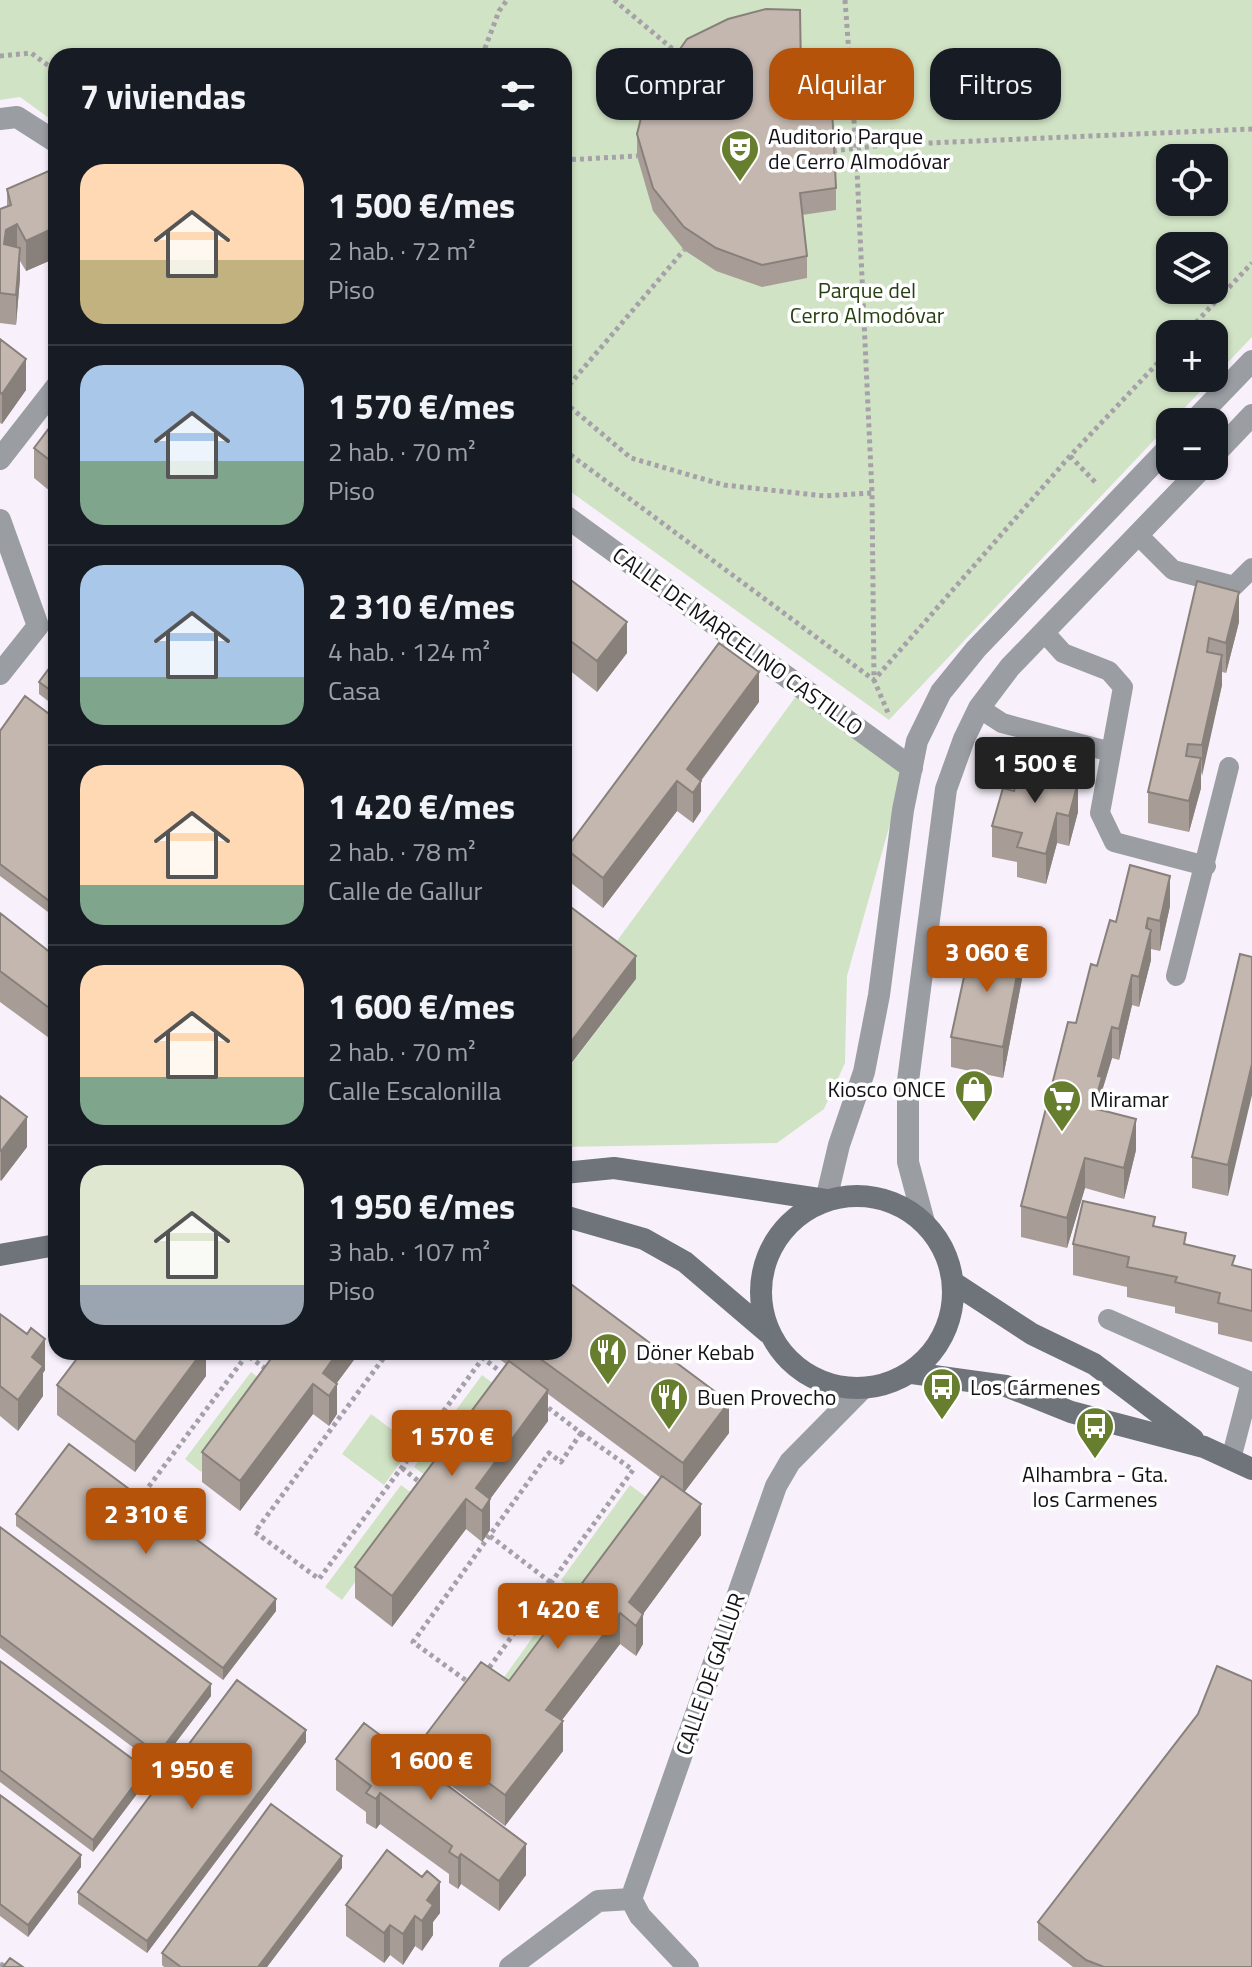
<!DOCTYPE html>
<html lang="es">
<head>
<meta charset="utf-8">
<style>
  body { margin:0; font-family:"Titillium Web",sans-serif; background:#20242c; color:#f1f3f6; height:100vh; display:flex; flex-direction:column; font-size:30px; white-space:nowrap }
  * { box-sizing:border-box; margin:0 }
  p { font-size:26px; color:#9ea1a6 }
  .icon { flex:none; width:44px; height:44px; fill:none; stroke:currentColor; stroke-width:2; stroke-linecap:round; stroke-linejoin:round }
  .map { position:relative; flex:1; overflow:hidden }
  .side { position:absolute; left:48px; top:48px; width:524px; height:1312px; display:flex; flex-direction:column; background:#171b24; border-radius:24px; box-shadow:0 2px 6px #0004 }
  .side>* { flex:none }
  .guide { position:absolute; left:596px; top:48px; width:536px; height:72px; display:flex; gap:16px }
  .fabs { position:absolute; left:1156px; top:144px; display:grid; gap:16px }
  .fabs a { display:grid; place-items:center; width:72px; height:72px; border-radius:16px; background:#171b24; box-shadow:0 2px 6px #0004; font-size:40px }
  .price { position:absolute; translate:-50% -68px; padding:0 18px; border-radius:8px; background:#b45309; color:#fff; font-size:26px; line-height:52px; filter:drop-shadow(0 2px 4px #0008) }
  .price::after { content:''; position:absolute; left:50%; top:48px; width:24px; height:18px; margin-left:-12px; background:inherit; clip-path:polygon(0 0,100% 0,50% 100%) }
  .price.selected { background:#222; color:#fff }
  ul { padding:0; list-style:none }
  li { display:flex; align-items:center; gap:24px; height:200px; padding:0 32px }
  li+li { border-top:2px solid #363941 }
  li span { display:grid; place-items:center; flex:none; width:224px; height:160px; border-radius:24px; color:#555 }
  li>.icon { margin-inline-start:auto }
  span .icon { width:96px; height:96px; fill:#fffc; stroke-width:1 }
  li b { font-size:34px }
  h2 { display:flex; justify-content:space-between; align-items:center; height:96px; padding:0 32px; font-size:34px }
  .pill { padding:0 28px; border-radius:24px; background:#171b24; box-shadow:0 2px 6px #0004; font-size:28px; line-height:72px }
  .pill.selected { background:#b45309; color:#fff }
  .map>svg:first-child { display:block }
</style>
</head>
<body>
<div class="map">
<svg width="1252" height="1967" viewBox="0 0 1252 1967">
  <rect width="100%" height="100%" fill="#f8f1fc"/>
  <path fill="#d1e3c5" fill-rule="evenodd" d="M0,0h1252v337l-38,40v-43h-44v44h43l-324,342 -325,-233v-431h-508v67l-36,-26 -20,3zM1170,158h44v44h-44zM1170,246h44v44h-44z
    M802,688l105,76 -60,212 -2,87 -21,46 -47,34 -213,4v-73l72,-95 -30,-23z
    M251,1372l16,12 -66,88 -16,-13z
    M482,1375l17,13 -68,92 -17,-13z
    M371,1414l42,31 -29,40 -42,-31z
    M401,1485l16,12 -75,103 -17,-13z
    M630,1485l23,17 -69,95 -23,-17z
    M560,1599l14,10 -69,94 -13,-9z"/>
  <g fill="none" stroke-linecap="round" stroke-linejoin="round">
    <path stroke="#a6a1a9" stroke-width="5" stroke-dasharray="4 4" stroke-linecap="butt" d="M614,0l67,56
      M845,0l11,148 16,345 2,187 15,35
      M0,56l31,-3 25,18
      M482,56l17,-45 8,-11
      M833,151l51,-6 368,-16
      M564,160l73,-4
      M1185,334l67,-71
      M564,391l120,-141
      M564,402l67,56 93,27 101,11 47,-3
      M564,450l310,230 196,-224 100,-106
      M1070,456l27,28
      M243,1352l27,20
      M388,1352l-133,180 64,47 164,-221
      M475,1352l31,24
      M542,1403l39,30
      M581,1433l52,37 -158,217 -62,-45 136,-189 12,9z
      M402,1468l20,16
      M144,1493l105,-141
      M490,1536l85,65
      M0,1964l8,3"/>
    <path stroke="#9a9da2" stroke-width="20" d="M1138,535l35,35 61,16 18,-18
      M1044,632l19,21 46,18 14,16 -23,126 14,29 92,24
      M979,708l23,15 109,29
      M1176,976l53,-209
      M1108,1319l143,63 -20,77"/>
    <path stroke="#9a9da2" stroke-width="22" d="M0,119l17,-2 39,25
      M1193,422l59,-61
      M1214,455l38,-40
      M0,459l56,-72
      M564,515l348,253
      M0,520l38,106 -38,48
      M826,1200l13,-55 25,-73 15,-77 24,-185 14,-69 24,-49 35,-43 194,-203
      M924,1222l-16,-60v-81l38,-292 18,-50 15,-31 31,-41 194,-201
      M510,1967l88,-66 33,-2
      M688,1967l-48,-51 -9,-17 145,-413 14,-24 70,-71"/>
    <path stroke="#6f747b" stroke-width="22" d="M564,1173l50,-5 212,32
      M761 1292a96 96 0 1 1 192 0a96 96 0 1 1-192 0Z
      M564,1216l80,23 41,23 82,70
      M0,1255l56,-10
      M954,1283l78,51 62,30 99,75
      M912,1373l94,13 65,26 133,35 48,22"/>
  </g>
  <path fill="#a89d96" d="M801,71l35,117v22l-34,5 5,41v22l-45,9 -46,-16 -32,-21 -31,-39 -16,-55v-22z
    M56,184v74l-30,13 -6,-10v17l-4,47 -16,-2v-114l7,-2v-18z
    M0,339l26,51 -24,34 -2,-1z
    M56,419v77l-22,-18v-30z
    M564,575l63,78 -30,39 -33,-26z
    M1197,581l42,41 -13,51 -4,-1v13l-21,91v12l-12,44 -41,-9v-31z
    M56,659v48l-17,-13v-12z
    M759,702l-58,79v30l-8,12 -16,-12 -74,97 -37,-29v-30z
    M56,719v199l-56,-42v-145z
    M1051,775l27,37 -9,34 -12,-3 -11,41 -29,-7v-15l-25,-5v-31l22,-35z
    M1170,906l-10,45 -9,-2v11l-12,47 -7,-2 -13,55 -7,-2 -10,33v19l34,40 -12,49 -39,-11 -18,60 -46,-11v-31l55,-183 21,-57 19,-44z
    M0,913l56,44v86l-56,-41z
    M1240,954l-12,242 -36,-8v-31z
    M1022,979l-19,99 -52,-11v-30z
    M0,1096l27,51 -26,34 -1,-1z
    M1155,1226l31,18 49,22 17,4v72l-34,-8v-11l-43,-10v-6l-48,-10v-10l-54,-12v-31z
    M0,1314l45,56 -2,3v23l-25,35 -18,-15z
    M206,1352v24l-71,96 -78,-57v-30z
    M276,1352l61,32v30l-8,12 -16,-12 -73,97 -38,-29v-30z
    M490,1352h74l165,81 -45,59 17,43 -58,79v30l-7,12 -16,-12 -58,76 1,31 -58,75 -80,-60v-30l84,-55 152,-203 -113,-84v27l-58,78v31l-8,12 -16,-13 -74,98 -37,-29v-31l151,-203z
    M16,1514l260,97 -53,69 -207,-154z
    M0,1527l211,169 -53,70 -158,-118z
    M0,1661l146,121 -53,70 -93,-70z
    M306,1742l-159,211 -69,-49v-12z
    M336,1759l190,116 -27,36 -38,-27 -3,5 -9,-6v-9l-69,-50 -4,5 -10,-6v-11l-30,-22z
    M0,1795l81,72 -53,70 -28,-21z
    M342,1868l-75,99h-103l-2,-2v-12z
    M346,1905l94,8 -7,9v13l-11,16 -7,-5 -12,19 -13,-10 -6,8 -38,-27z
    M1038,1922l214,45h-179l-35,-27z"/>
  <path fill="#88807a" d="M56,214v44l-30,13v-30l26,-25z
    M17,224v31l-13,-11 2,-14z
    M20,248v30l-4,47v-30z
    M26,359v31l-24,34v-30z
    M1239,592v30l-13,51v-30z
    M627,622v31l-30,39v-31z
    M1222,655v30l-20,91v-31z
    M759,672v30l-67,90 -5,-23z
    M1201,758v30l-12,44v-31z
    M677,781v30l-74,97v-30z
    M701,781v30l-8,12v-30z
    M1078,782v30l-9,34v-30z
    M1057,813v30l-11,41v-30z
    M1170,876v30l-10,45v-30z
    M1148,918v23l3,-11v30l-12,47v-30z
    M1022,949v30l-19,99v-31z
    M636,956v23l-72,94v-22z
    M1132,975v30l-13,55v-31z
    M1112,1027v31l-10,33v17l-9,31v-31l5,-32z
    M1252,1064v31l-24,101v-31z
    M27,1117v30l-26,34v-30z
    M1136,1119v31l-12,49v-31z
    M1085,1158v30l-18,60v-30z
    M45,1339v31l-2,3v23l-25,35v-31l14,-43z
    M202,1352h4v24l-71,96v-30z
    M338,1352h22l-32,43 -5,-22z
    M313,1384v30l-73,97v-30z
    M337,1384v30l-8,12v-30z
    M548,1390v31l-66,89 -6,-22z
    M729,1402v31l-46,61v-31z
    M466,1499v30l-74,98v-31z
    M490,1499v31l-8,12v-31z
    M701,1504v31l-66,90 -6,-23z
    M276,1599v12l-53,69v-12z
    M620,1613v31l-74,97v-31z
    M643,1614v30l-7,12v-30z
    M211,1684v12l-53,70v-12z
    M563,1721v30l-58,75v-31z
    M306,1730v12l-159,211v-12z
    M146,1769v13l-53,70v-12z
    M380,1793v31l-4,5v-30z
    M526,1844v31l-27,36v-30z
    M461,1854v30l-3,5v-31z
    M81,1855v12l-53,70v-12z
    M342,1856v12l-75,99h-9z
    M440,1882v31l-7,9v13l-11,16v-30l5,-21z
    M415,1916v30l-12,19v-31z
    M390,1925v30l-6,8v-30z"/>
  <path fill="#c3b7af" stroke="#88807a" stroke-width="2" d="M766,9l34,1 1,61 29,-3 6,120 -36,5 7,63 -45,9 -46,-17 -32,-21 -31,-39 -16,-54 9,-36 41,-59 41,-20z
    M51,170l5,14v30l-4,2 4,11 -30,14 -9,-17 -11,6 -2,14 16,4 -4,47 -16,-2v-84l11,-4 -4,-16z
    M0,339l26,20 -24,35 -2,-2z
    M56,419v46l-22,-17z
    M564,575l63,47 -30,39 -33,-25z
    M1197,581l42,11 -13,51 -17,-5 -2,14 15,3 -20,90 -14,-1 -2,12 15,2 -12,43 -41,-9z
    M719,643l40,29 -72,97 14,12 -8,12 -16,-12 -74,97 -37,-29z
    M56,659v35l-17,-12z
    M25,696l31,23v187l-56,-42v-133z
    M1022,757l29,6 -2,12 29,7 -9,34 -12,-3 -11,41 -29,-7 5,-14 -30,-7 11,-38 11,3z
    M1130,865l40,11 -10,45 -12,-3 -2,10 5,2 -12,47 -7,-2 -13,54 -7,-2 -14,49 4,1 -9,31 43,11 -12,49 -39,-10 -18,60 -46,-12 47,-184 8,1 15,-59 6,2 13,-46 6,2z
    M564,902l72,54 -72,95z
    M0,913l56,44v56l-56,-42z
    M972,940l50,9 -19,98 -52,-10z
    M1240,954l12,3v107l-24,101 -36,-8z
    M0,1096l27,21 -26,34 -1,-1z
    M1083,1201l72,16 -2,9 33,7 -2,11 51,12 -3,9 20,5v41l-34,-8 2,-10 -45,-11 2,-5 -50,-10 2,-10 -56,-13z
    M564,1279l165,123 -46,61 -152,-111h33z
    M0,1314l27,20 4,-6 14,11 -13,18 11,9 -25,34 -18,-14z
    M82,1352h120l-67,90 -78,-57z
    M276,1352h62l-15,21 14,11 -8,12 -16,-12 -73,97 -38,-29z
    M509,1361l39,29 -72,98 14,11 -8,12 -16,-12 -74,97 -37,-29z
    M69,1444l207,155 -53,69 -207,-154z
    M662,1476l39,28 -72,98 14,12 -7,12 -16,-13 -74,97 17,11 -58,74 -80,-59 56,-74 28,19z
    M0,1527l211,157 -53,70 -158,-119z
    M0,1661l146,108 -53,71 -93,-70z
    M1217,1666l35,15v286h-148l-18,-7 -48,-38 160,-208z
    M237,1680l69,50 -159,211 -69,-49z
    M364,1723l162,121 -27,37 -38,-27 -3,4 -9,-6 3,-6 -72,-53 -4,6 -10,-6 5,-7 -35,-27z
    M0,1795l81,60 -53,70 -28,-21z
    M271,1804l71,52 -84,111h-77l-19,-14z
    M387,1850l35,27 5,-6 13,11 -13,18 6,5 -11,16 -7,-5 -12,18 -13,-9 -6,8 -38,-28z
    M10,1958l13,9h-20z"/>
  <defs>
    <g id="theatre-pin" transform="scale(2)"><path d="M0 17L-7.5 6A9.5 9.5 0 1 1 7.5 6Z" fill="#687e2f" stroke="#fff"/><path d="M-5-5.5Q0-4 5-5.5V0Q5 5 0 6Q-5 5-5 0ZM-3.3-2.5H-1v1.5H-3.3ZM1-2.5H3.3v1.5H1ZM-2.8 1Q0 5.5 2.8 1Z" fill="#fff"/></g>
    <g id="shop-pin" transform="scale(2)"><path d="M0 17L-7.5 6A9.5 9.5 0 1 1 7.5 6Z" fill="#687e2f" stroke="#fff"/><path d="M-5-2.5h2.3a2.7 3.5 0 0 1 5.4 0H5L5.5 6h-11ZM-1.5-2.5h3a1.5 2.3 0 0 0-3 0Z" fill="#fff"/></g>
    <g id="supermarket-pin" transform="scale(2)"><path d="M0 17L-7.5 6A9.5 9.5 0 1 1 7.5 6Z" fill="#687e2f" stroke="#fff"/><path d="M-6-5.5h2.5l.6 2H6L4.5 2H-2.5L-4.4-4H-6ZM-1.5 3.2a1.3 1.3 0 1 0 .1 0ZM3 3.2a1.3 1.3 0 1 0 .1 0Z" fill="#fff"/></g>
    <g id="restaurant-pin" transform="scale(2)"><path d="M0 17L-7.5 6A9.5 9.5 0 1 1 7.5 6Z" fill="#687e2f" stroke="#fff"/><path d="M-5-6h1v4h1v-4h1v4h1v-4h1v5L-1.5 .5V6h-2V.5L-5-1ZM5-6V6H3V1.5H1.5Q1.5-4 5-6Z" fill="#fff"/></g>
    <g id="bus-pin" transform="scale(2)"><path d="M0 17L-7.5 6A9.5 9.5 0 1 1 7.5 6Z" fill="#687e2f" stroke="#fff"/><path d="M-5-6H5V4H4V6H2V4H-2V6H-4V4H-5ZM-3.5-4V0h7V-4ZM-3.5 1.2v1.5H-2V1.2ZM2 1.2v1.5H3.5V1.2Z" fill="#fff"/></g>
  </defs>
  <g fill-rule="evenodd">
    <use href="#theatre-pin" x="740" y="149"/>
    <use href="#shop-pin" x="974" y="1089"/>
    <use href="#supermarket-pin" x="1062" y="1099"/>
    <use href="#restaurant-pin" x="608" y="1352"/>
    <use href="#bus-pin" x="942" y="1387"/>
    <use href="#restaurant-pin" x="669" y="1397"/>
    <use href="#bus-pin" x="1095" y="1426"/>
  </g>
  <g text-anchor="middle" stroke-width="7" stroke-linejoin="round" paint-order="stroke">
    <g font-size="22" fill="#131115" stroke="#fff" text-anchor="start">
      <text x="768" y="144">Auditorio Parque<tspan x="768" dy="25">de Cerro Almodóvar</tspan></text>
      <text x="946" y="1097" text-anchor="end">Kiosco ONCE</text>
      <text x="1090" y="1107">Miramar</text>
      <text x="636" y="1360">Döner Kebab</text>
      <text x="970" y="1395">Los Cármenes</text>
      <text x="697" y="1405">Buen Provecho</text>
      <text x="1095" y="1482" text-anchor="middle">Alhambra - Gta.<tspan x="1095" dy="25">los Carmenes</tspan></text>
    </g>
    <g font-size="22" fill="#274012" stroke="#fff">
      <text x="867" y="298">Parque del<tspan x="867" dy="25">Cerro Almodóvar</tspan></text>
    </g>
    <g font-size="22" fill="#131115" stroke="#fff">
      <text transform="translate(738 641) rotate(36)" y="8">CALLE DE MARCELINO CASTILLO</text>
      <text transform="translate(710 1674) rotate(-71)" y="8">CALLE DE GALLUR</text>
    </g>
  </g>
</svg>
<div class="fabs">
<a><svg class="icon" aria-label="locate" viewBox="0 0 24 24"><circle cx="12" cy="12" r="6"/><path d="M12 2v4M12 18v4M2 12h4M18 12h4"/></svg></a>
<a><svg class="icon" aria-label="layers" viewBox="0 0 24 24"><path d="M12 4l9 5-9 5-9-5zM3 14l9 5 9-5"/></svg></a>
<a>+</a>
<a>−</a>
</div>
<b class="price selected" style="left:1035px;top:805px">1 500 €</b>
<b class="price" style="left:987px;top:994px">3 060 €</b>
<b class="price" style="left:452px;top:1478px">1 570 €</b>
<b class="price" style="left:146px;top:1556px">2 310 €</b>
<b class="price" style="left:558px;top:1651px">1 420 €</b>
<b class="price" style="left:431px;top:1802px">1 600 €</b>
<b class="price" style="left:192px;top:1811px">1 950 €</b>
<div class="guide">
<a class="pill">Comprar</a>
<a class="pill selected">Alquilar</a>
<a class="pill">Filtros</a>
</div>
<section class="side">
<h2>7 viviendas<svg class="icon" aria-label="filters" viewBox="0 0 24 24"><path d="M4 7h16M4 17h16"/><circle cx="9" cy="7" r="2"/><circle cx="15" cy="17" r="2"/></svg></h2>
<ul>
<li><span style="background:linear-gradient(#ffd9b3 60%,#c2b280 0)"><svg class="icon" aria-label="home" viewBox="0 0 24 24"><path d="M3 11l9-7 9 7M6 9v11h12V9"/></svg></span><div><b>1 500 €/mes</b><p>2 hab. · 72 m²</p><p>Piso</p></div></li>
<li><span style="background:linear-gradient(#a9c7e8 60%,#7fa58c 0)"><svg class="icon" aria-label="home" viewBox="0 0 24 24"><path d="M3 11l9-7 9 7M6 9v11h12V9"/></svg></span><div><b>1 570 €/mes</b><p>2 hab. · 70 m²</p><p>Piso</p></div></li>
<li><span style="background:linear-gradient(#a9c7e8 70%,#7fa58c 0)"><svg class="icon" aria-label="home" viewBox="0 0 24 24"><path d="M3 11l9-7 9 7M6 9v11h12V9"/></svg></span><div><b>2 310 €/mes</b><p>4 hab. · 124 m²</p><p>Casa</p></div></li>
<li><span style="background:linear-gradient(#ffd9b3 75%,#7fa58c 0)"><svg class="icon" aria-label="home" viewBox="0 0 24 24"><path d="M3 11l9-7 9 7M6 9v11h12V9"/></svg></span><div><b>1 420 €/mes</b><p>2 hab. · 78 m²</p><p>Calle de Gallur</p></div></li>
<li><span style="background:linear-gradient(#ffd9b3 70%,#7fa58c 0)"><svg class="icon" aria-label="home" viewBox="0 0 24 24"><path d="M3 11l9-7 9 7M6 9v11h12V9"/></svg></span><div><b>1 600 €/mes</b><p>2 hab. · 70 m²</p><p>Calle Escalonilla</p></div></li>
<li><span style="background:linear-gradient(#dfe7d0 75%,#9aa5b1 0)"><svg class="icon" aria-label="home" viewBox="0 0 24 24"><path d="M3 11l9-7 9 7M6 9v11h12V9"/></svg></span><div><b>1 950 €/mes</b><p>3 hab. · 107 m²</p><p>Piso</p></div></li>
</ul>
</section>
</div>
</body>
</html>
